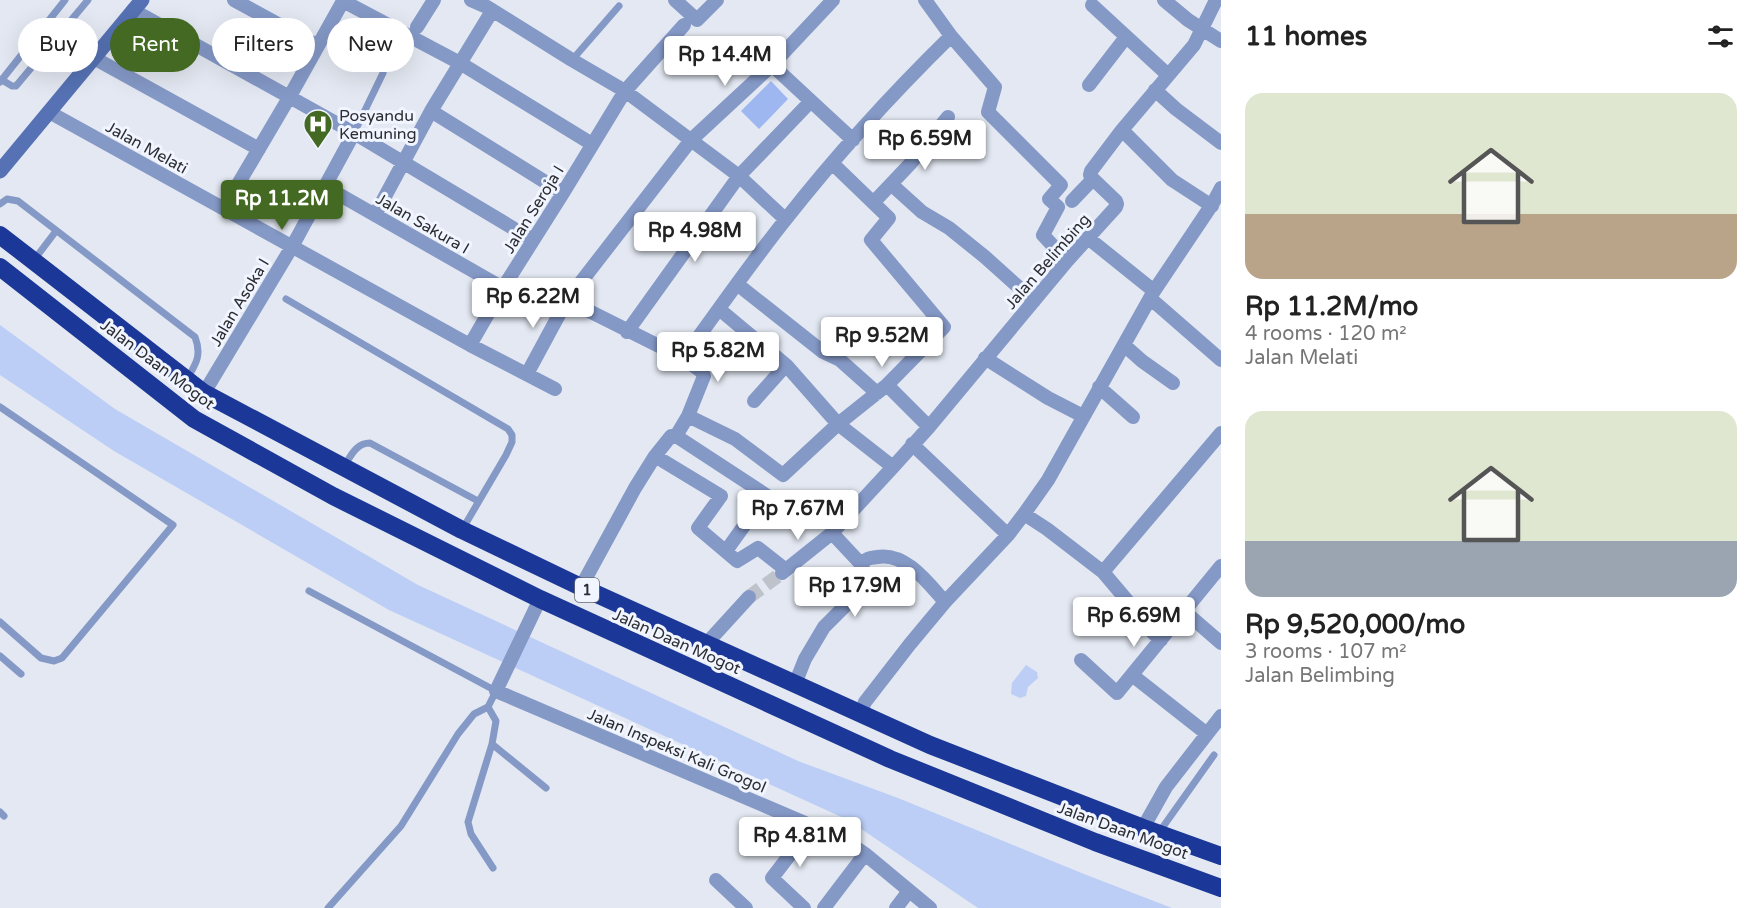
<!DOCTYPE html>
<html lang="en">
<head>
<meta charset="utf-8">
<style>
  body { margin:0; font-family:"Varela Round",sans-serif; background:#f6f6f6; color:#222; height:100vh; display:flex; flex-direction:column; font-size:22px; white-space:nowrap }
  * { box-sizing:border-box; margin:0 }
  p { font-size:20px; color:#767676 }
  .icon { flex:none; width:33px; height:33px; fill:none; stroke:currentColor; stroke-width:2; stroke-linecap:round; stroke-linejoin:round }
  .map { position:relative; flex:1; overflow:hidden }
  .side { display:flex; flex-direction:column; background:#fff; width:540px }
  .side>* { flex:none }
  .guide { position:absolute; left:18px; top:18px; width:570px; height:54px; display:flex; gap:12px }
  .price { position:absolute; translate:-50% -51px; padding:0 14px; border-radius:6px; background:#fff; color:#222; font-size:20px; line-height:39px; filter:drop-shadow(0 2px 3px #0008) }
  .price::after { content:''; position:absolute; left:50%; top:36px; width:18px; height:14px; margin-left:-9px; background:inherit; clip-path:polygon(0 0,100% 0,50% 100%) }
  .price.on { background:#436922; color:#fff }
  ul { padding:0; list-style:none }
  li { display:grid; align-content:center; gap:12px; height:318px; padding:0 24px }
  li span { display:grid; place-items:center; height:186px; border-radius:18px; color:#555 }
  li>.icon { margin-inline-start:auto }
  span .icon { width:108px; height:108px; fill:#fffc; stroke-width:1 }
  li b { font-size:26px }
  h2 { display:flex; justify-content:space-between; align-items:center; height:72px; padding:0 24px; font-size:26px }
  .tag { padding:0 21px; border-radius:27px; background:#fff; box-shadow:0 6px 24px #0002; font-size:21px; line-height:54px }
  .tag.on { background:#436922; color:#fff }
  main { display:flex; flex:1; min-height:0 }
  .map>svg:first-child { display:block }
</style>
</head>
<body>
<main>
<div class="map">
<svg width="1221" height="908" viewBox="0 0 1221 908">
  <rect width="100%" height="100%" fill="#e3e8f2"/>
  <path fill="#9eb7f1" d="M771,81l17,18 -29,30 -18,-18z"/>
  <path fill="#bccef6" d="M0,325l115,84 303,176 380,176 100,37 186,76 88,34h-194l-130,-88 -459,-210 -275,-159 -114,-76z
    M1026,665l11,7 1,6 -10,9 -2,9 -6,2 -9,-4 1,-11z"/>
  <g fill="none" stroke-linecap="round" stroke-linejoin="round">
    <path stroke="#bec3cb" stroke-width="14" stroke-dasharray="14 7" stroke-linecap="butt" d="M749,597l33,-24"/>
    <path stroke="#8599c7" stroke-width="7" d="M572,60l47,-54
      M2,80l10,6h4l72,-86
      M0,82l65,-82
      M354,133l29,-60
      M0,204l7,-5 11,2 177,136c7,18 1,27 -8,42
      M34,260l22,-29
      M286,299l222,130 4,6v7l-6,13 -44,75
      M0,407l173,118 -111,133 -8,3 -13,-3 -41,-36
      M344,466c7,-10 12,-23 26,-23l108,58
      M309,591l187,100 -8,16 -14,7 -16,20 -57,92 -73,82
      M0,656l21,18
      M488,707l8,14 -4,23
      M0,812l4,4
      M1160,831l54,-76
      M493,868l-22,-34 -3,-12 24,-78 54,44"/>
    <path stroke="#8599c7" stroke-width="14" d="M234,0l84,46
      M471,0l16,7 85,53 53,31 114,85 46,43
      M675,0l22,20 20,-20
      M925,0l26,36 44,51 -7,25 73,73 -12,14 9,8 -15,28 24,26
      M1164,0l24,20 33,21
      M1092,5l76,70
      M133,10l221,123 179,107
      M417,27l17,-27
      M94,58l165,91
      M772,65l81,75
      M1089,85l37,-48
      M1155,90l21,19 45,34
      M431,111l132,82
      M49,112l421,233 85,44
      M1122,130l50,50 40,26
      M891,184l31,28 27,16 36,29 49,44
      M326,187l177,101
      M1072,201l21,-22
      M874,202l36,-38 38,-47
      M224,208l66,-112 53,-95 117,62 132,81
      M375,215l56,-104 61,-100
      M1088,238l66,53
      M737,284l86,68 17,8 37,33
      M1151,299l70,61
      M567,300l116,58 18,13 3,5 -16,40
      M719,309l67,56 52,59 49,-39 57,-58 -73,-87 18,-22 -57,-55
      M627,332l112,-156 72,-75
      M470,345l33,-57 60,-95 62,-102 59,-66
      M1124,345l18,16 31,22
      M683,358c34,-46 67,-94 103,-139 51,-65 107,-126 165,-183
      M985,358l63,40 35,18
      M527,374l40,-74 124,-160 81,-75 61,-65
      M887,385l42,42
      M1099,387l34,30
      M204,393l89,-148 61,-112
      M754,401l32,-36
      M912,444l96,91
      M655,456l66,40 -23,32 39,33 21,-13 28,22
      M1024,514l23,15 56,43
      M726,551l40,-56 -90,-59 12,-20 47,23 48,36 55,-51 55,43
      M861,564c5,-6 9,-6 16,-7 29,-5 51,26 68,45
      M782,573l50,-40 61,-66 36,-40 138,-166 49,-54 1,-3 -1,-3 -24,-23 -2,-3 1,-4 31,-41 72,-85 22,-45
      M581,587l54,-99 20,-32 16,-20h5
      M540,599l-44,92 316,135 37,17 16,11 65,54
      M1184,611l37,32
      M1161,640l-23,-21 -2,-8 -33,-39 118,-139
      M707,643l42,-46
      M1081,660l36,33 104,-127
      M1132,675l75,59
      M795,684l10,-25 19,-32 41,-41 2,-8 -6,-14 -29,-31
      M860,714l5,-12 45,-58 35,-42 63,-67 16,-21 24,-34 106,-189 59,-88 8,-15
      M1143,828l23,-41 55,-71
      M716,880l30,28
      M804,908l-32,-30 40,-52
      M824,908l41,-54
      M896,908l13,-17"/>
    <path stroke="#5672b4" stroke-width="15" d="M0,171l142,-171"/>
    <path stroke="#1b3898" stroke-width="18" d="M0,235l204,158 258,137 119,57 349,158 213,83 78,28
      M0,267l194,152 139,77 207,103 350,160 205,83 126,46"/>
  </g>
  <defs>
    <g id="hospital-pin" transform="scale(1.5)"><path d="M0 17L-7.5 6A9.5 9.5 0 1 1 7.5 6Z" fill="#436922" stroke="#f0f5ff"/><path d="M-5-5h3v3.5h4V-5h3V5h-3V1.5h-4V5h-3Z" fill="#fff"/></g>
  </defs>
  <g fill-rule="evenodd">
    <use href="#hospital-pin" x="318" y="124"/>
  </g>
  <g text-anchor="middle" stroke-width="6" stroke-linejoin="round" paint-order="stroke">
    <rect fill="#f0f5ff" stroke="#67696f" stroke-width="1.5" x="575" y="578" width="24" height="24" rx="4.5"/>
    <g font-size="15" font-weight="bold" fill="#2c2d31">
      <text x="587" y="595">1</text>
    </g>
    <g font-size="16" fill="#2c2d31" stroke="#f0f5ff" text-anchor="start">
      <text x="339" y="121">Posyandu<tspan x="339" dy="18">Kemuning</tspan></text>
    </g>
    <g font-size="16" fill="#2c2d31" stroke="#f0f5ff">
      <text transform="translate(147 147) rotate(29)" y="6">Jalan Melati</text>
      <text transform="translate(533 209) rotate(-58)" y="6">Jalan Seroja I</text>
      <text transform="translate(423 223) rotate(30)" y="6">Jalan Sakura I</text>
      <text transform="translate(1047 261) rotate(-49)" y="6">Jalan Belimbing</text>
      <text transform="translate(239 302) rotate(-59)" y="6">Jalan Asoka I</text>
      <text transform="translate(158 364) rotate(37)" y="6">Jalan Daan Mogot</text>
      <text transform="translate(677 641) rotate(24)" y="6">Jalan Daan Mogot</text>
      <text transform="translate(677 750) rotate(23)" y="6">Jalan Inspeksi Kali Grogol</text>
      <text transform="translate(1123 830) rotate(20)" y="6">Jalan Daan Mogot</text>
    </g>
  </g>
</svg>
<b class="price" style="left:725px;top:87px">Rp 14.4M</b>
<b class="price" style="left:925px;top:171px">Rp 6.59M</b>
<b class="price on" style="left:282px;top:231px">Rp 11.2M</b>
<b class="price" style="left:695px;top:263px">Rp 4.98M</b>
<b class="price" style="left:533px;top:329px">Rp 6.22M</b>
<b class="price" style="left:882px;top:368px">Rp 9.52M</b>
<b class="price" style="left:718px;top:383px">Rp 5.82M</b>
<b class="price" style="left:798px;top:541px">Rp 7.67M</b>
<b class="price" style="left:855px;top:618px">Rp 17.9M</b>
<b class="price" style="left:1134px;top:648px">Rp 6.69M</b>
<b class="price" style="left:800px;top:868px">Rp 4.81M</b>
<div class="guide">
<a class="tag">Buy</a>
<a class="tag on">Rent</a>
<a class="tag">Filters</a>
<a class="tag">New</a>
</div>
</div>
<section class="side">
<h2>11 homes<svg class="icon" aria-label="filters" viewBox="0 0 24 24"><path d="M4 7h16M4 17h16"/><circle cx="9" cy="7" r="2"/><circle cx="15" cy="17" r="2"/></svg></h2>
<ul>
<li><span style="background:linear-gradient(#dfe7d0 65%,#b9a48a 0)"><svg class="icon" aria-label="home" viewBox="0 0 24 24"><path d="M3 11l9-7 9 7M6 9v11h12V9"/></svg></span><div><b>Rp 11.2M/mo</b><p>4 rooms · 120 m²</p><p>Jalan Melati</p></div></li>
<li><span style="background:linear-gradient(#dfe7d0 70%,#9aa5b1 0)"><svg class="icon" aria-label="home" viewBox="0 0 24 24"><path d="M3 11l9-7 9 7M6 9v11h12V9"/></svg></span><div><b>Rp 9,520,000/mo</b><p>3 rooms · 107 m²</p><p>Jalan Belimbing</p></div></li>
</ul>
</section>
</main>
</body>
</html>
